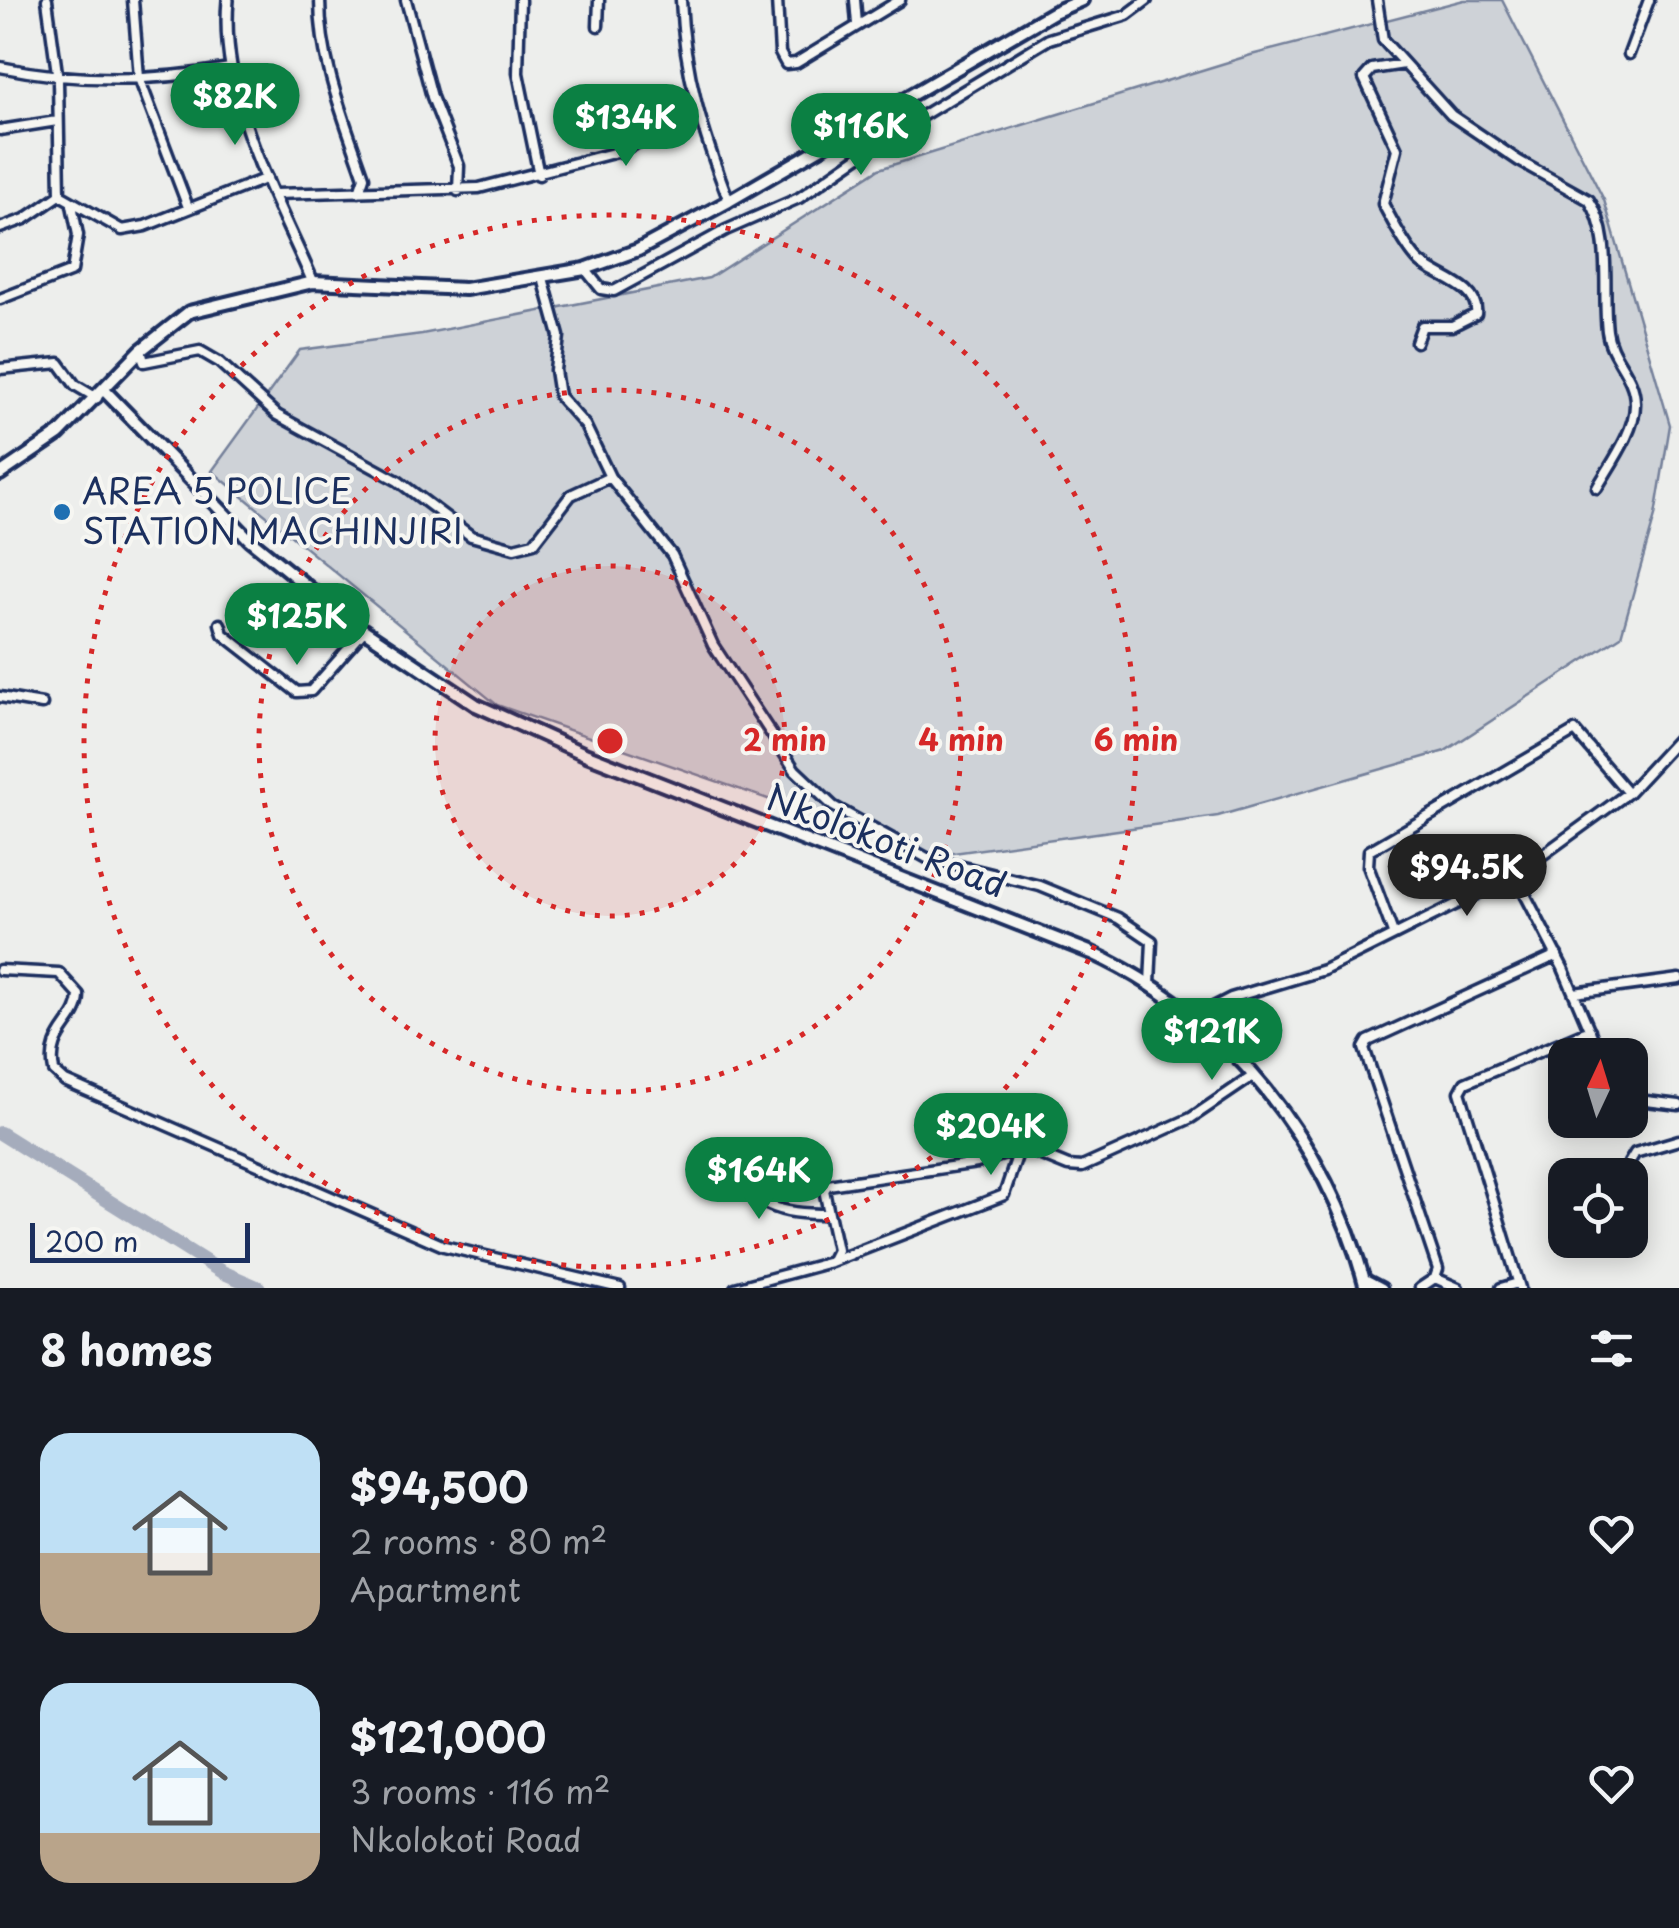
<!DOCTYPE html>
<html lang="en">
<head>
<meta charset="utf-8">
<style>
  body { margin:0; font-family:"Playpen Sans",sans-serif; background:#20242c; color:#f1f3f6; height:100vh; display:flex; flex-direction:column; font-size:38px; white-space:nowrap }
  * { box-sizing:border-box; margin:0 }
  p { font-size:32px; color:#9ea1a6 }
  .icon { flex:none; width:55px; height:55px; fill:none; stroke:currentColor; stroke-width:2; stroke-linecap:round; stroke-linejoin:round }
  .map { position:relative; height:1288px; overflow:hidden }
  .panel { display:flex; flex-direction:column; background:#171b24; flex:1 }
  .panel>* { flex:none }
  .needle { width:65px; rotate:4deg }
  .controls { position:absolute; left:1548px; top:1038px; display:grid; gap:20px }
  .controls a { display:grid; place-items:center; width:100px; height:100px; border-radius:20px; background:#171b24; box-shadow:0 5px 25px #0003; font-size:50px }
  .scale { position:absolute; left:30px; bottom:25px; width:220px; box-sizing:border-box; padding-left:10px; border:5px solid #1b2f5e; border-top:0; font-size:28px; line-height:35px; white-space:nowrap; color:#1b2f5e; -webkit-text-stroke:8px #f6f6f2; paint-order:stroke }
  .price { position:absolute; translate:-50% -85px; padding:0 22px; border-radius:35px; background:#0b8043; color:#fff; font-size:32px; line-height:65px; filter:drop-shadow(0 2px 5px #0008) }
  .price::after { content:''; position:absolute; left:50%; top:60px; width:30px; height:22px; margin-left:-15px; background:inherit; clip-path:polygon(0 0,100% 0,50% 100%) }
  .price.current { background:#222; color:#fff }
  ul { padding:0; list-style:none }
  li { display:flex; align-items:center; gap:30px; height:250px; padding:0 40px }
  li span { display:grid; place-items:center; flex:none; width:280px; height:200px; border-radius:30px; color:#555 }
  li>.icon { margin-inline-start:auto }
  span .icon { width:120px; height:120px; fill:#fffc; stroke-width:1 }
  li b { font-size:42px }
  h2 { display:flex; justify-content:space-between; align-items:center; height:120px; padding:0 40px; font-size:42px }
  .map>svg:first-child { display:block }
</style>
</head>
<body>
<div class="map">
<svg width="1679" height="1288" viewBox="0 0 1679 1288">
  <rect width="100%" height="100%" fill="#edeeec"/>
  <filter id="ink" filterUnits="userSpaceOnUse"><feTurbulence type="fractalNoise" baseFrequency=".01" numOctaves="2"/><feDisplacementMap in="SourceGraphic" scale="20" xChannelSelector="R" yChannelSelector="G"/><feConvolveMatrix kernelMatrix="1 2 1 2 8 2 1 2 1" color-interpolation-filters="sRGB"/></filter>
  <g filter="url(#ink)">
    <path fill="#ced2d7" stroke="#74809a" stroke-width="2.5" d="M1464,0h38l102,200 66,225 -15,91 -34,120 -176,115 -227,65 -286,40 -435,-151 -285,-234 88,-121 122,-16 287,-56 170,-109 372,-114z"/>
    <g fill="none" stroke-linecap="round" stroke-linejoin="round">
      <path stroke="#a5acbc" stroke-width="14" d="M0,1133l222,139 37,16"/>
      <g stroke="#1b2f5e" stroke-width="15">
        <path id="minor" d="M47,0l11,80 2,115 62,35 23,-4 122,-48
          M133,0l6,78 49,129
          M320,0c0,62 24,119 44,177l-5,15
          M406,0l26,97 27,69 -1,25
          M520,0l-2,73 21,102
          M681,0c3,73 22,134 48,201
          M777,0l3,53 6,11 10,-1 104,-63
          M855,0l2,24
          M1377,0l6,40 68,75 68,46 70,39c24,35 13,91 18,131 3,27 28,43 28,72 1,27 -25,62 -38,85
          M598,26l1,-26
          M1629,54l20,-54
          M1404,64l-32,5 -8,9 33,71 -14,55c10,18 20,39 33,54 15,19 64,26 60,56l-24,12h-30l-6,16
          M0,67c77,16 152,15 230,1
          M0,130l57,-9
          M275,194l204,-6 138,-36 80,-35
          M0,228l25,-9 35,-24
          M585,269l16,20 13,2 112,-61 73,-32 88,-61 162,-98 78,-24 20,-15
          M543,278l16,58 -4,34 4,26 26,29 25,52
          M0,299l72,-28 6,-36 -6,-30
          M141,350l3,12 56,-11 19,11 58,53 121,66 73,55 43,12 20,-5 37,-48 39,-18 62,78 41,90 82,125 38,36 94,52 113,28 78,32 34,23 -2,43
          M0,369l59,-6 16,22 22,13
          M220,624l3,10 74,58 14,-1 53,-60
          M0,697l42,7
          M1515,875l48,93 37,87
          M1393,933l-25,-67 1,-15 206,-120 53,62
          M0,970l59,3 20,22c0,29 -33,37 -25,76l11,10 379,165 176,42
          M1574,993l105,-14
          M1194,1017l37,-19 93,-28 191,-95 113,-82 51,-55
          M1630,1099l49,6
          M1558,1128l16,-8
          M726,1162c29,45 51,52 103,52
          M1632,1180l-3,-17 6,-10 44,-13
          M831,1262l6,-12 -13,-60 4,-5 149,-22 47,-15 44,18 14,1 109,-49 62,-42
          M1363,1278l19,10
          M1435,1278l23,10
          M735,1288l96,-26 173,-67 15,-45
          M1420,1288l15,-10 3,-9 -74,-221 4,-7 189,-86
          M1501,1288l17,-5
          M1520,1288l-60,-196 5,-9 125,-53"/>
      </g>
      <g stroke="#1b2f5e" stroke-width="16">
        <path id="tertiary" d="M228,0c-9,98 47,195 85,282"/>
      </g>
      <g stroke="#1b2f5e" stroke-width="18">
        <path id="secondary" d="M104,390l145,149 98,80 129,86 111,50 505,198c137,63 236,191 274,335
          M0,474l59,-40 82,-84 48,-38 124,-30 152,7 120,-20 53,-19 91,-49 325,-189 28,-12"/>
      </g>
      <use href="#minor" stroke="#f6f6f2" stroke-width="8"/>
      <use href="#tertiary" stroke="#f6f6f2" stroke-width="9"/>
      <use href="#secondary" stroke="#f6f6f2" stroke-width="10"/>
    </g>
  </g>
  <circle cx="610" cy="741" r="175" fill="#d62828" fill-opacity=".12"/>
  <g fill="none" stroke="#d62828" stroke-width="5" stroke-dasharray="5 10">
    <circle cx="610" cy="741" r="175"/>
    <circle cx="610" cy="741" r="351"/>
    <circle cx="610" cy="741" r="526"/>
  </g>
  <circle fill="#1f6fb2" stroke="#f6f6f2" stroke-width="4" cx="62" cy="512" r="10"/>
  <g text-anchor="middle" stroke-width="8" stroke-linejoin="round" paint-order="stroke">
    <g font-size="35" fill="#1b2f5e" stroke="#f6f6f2" text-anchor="start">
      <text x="82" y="504">AREA 5 POLICE<tspan x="82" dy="40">STATION MACHINJIRI</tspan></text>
    </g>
    <g font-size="35" fill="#1b2f5e" stroke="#f6f6f2">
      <text transform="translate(886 842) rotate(21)" y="12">Nkolokoti Road</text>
    </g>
  </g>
  <circle cx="610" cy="741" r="15" fill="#d62828" stroke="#f6f6f2" stroke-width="5"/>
  <g font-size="30" text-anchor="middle" font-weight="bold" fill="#d62828" stroke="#f6f6f2" stroke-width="8" stroke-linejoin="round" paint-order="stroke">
    <text x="785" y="751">2 min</text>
    <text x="961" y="751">4 min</text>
    <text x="1136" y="751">6 min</text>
  </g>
</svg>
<div class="controls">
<a><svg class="needle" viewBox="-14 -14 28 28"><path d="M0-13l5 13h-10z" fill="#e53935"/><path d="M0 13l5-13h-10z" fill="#9ea1a6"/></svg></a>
<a><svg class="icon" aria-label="locate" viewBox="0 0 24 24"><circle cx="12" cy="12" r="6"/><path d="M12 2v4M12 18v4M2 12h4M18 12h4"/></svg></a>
</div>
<div class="scale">200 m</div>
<b class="price" style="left:235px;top:148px">$82K</b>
<b class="price" style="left:626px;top:169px">$134K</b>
<b class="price" style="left:861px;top:178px">$116K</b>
<b class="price" style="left:297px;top:668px">$125K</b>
<b class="price current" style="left:1467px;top:919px">$94.5K</b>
<b class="price" style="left:1212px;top:1083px">$121K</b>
<b class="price" style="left:991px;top:1178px">$204K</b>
<b class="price" style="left:759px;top:1222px">$164K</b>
</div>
<section class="panel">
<h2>8 homes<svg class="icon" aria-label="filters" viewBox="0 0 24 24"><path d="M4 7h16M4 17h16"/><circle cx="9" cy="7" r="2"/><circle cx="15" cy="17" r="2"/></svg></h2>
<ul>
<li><span style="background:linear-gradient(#bfe0f5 60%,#b9a48a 0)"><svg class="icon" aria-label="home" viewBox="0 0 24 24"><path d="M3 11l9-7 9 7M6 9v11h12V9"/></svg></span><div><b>$94,500</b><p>2 rooms · 80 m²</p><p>Apartment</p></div><svg class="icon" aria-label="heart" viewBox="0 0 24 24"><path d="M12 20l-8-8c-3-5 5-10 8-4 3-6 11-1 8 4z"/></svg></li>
<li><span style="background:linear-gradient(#bfe0f5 75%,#b9a48a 0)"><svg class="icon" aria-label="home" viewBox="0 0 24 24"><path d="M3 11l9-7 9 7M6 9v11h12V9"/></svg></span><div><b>$121,000</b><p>3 rooms · 116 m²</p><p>Nkolokoti Road</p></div><svg class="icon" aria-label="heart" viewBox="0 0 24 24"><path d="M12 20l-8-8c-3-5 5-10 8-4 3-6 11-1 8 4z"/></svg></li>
</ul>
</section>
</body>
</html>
